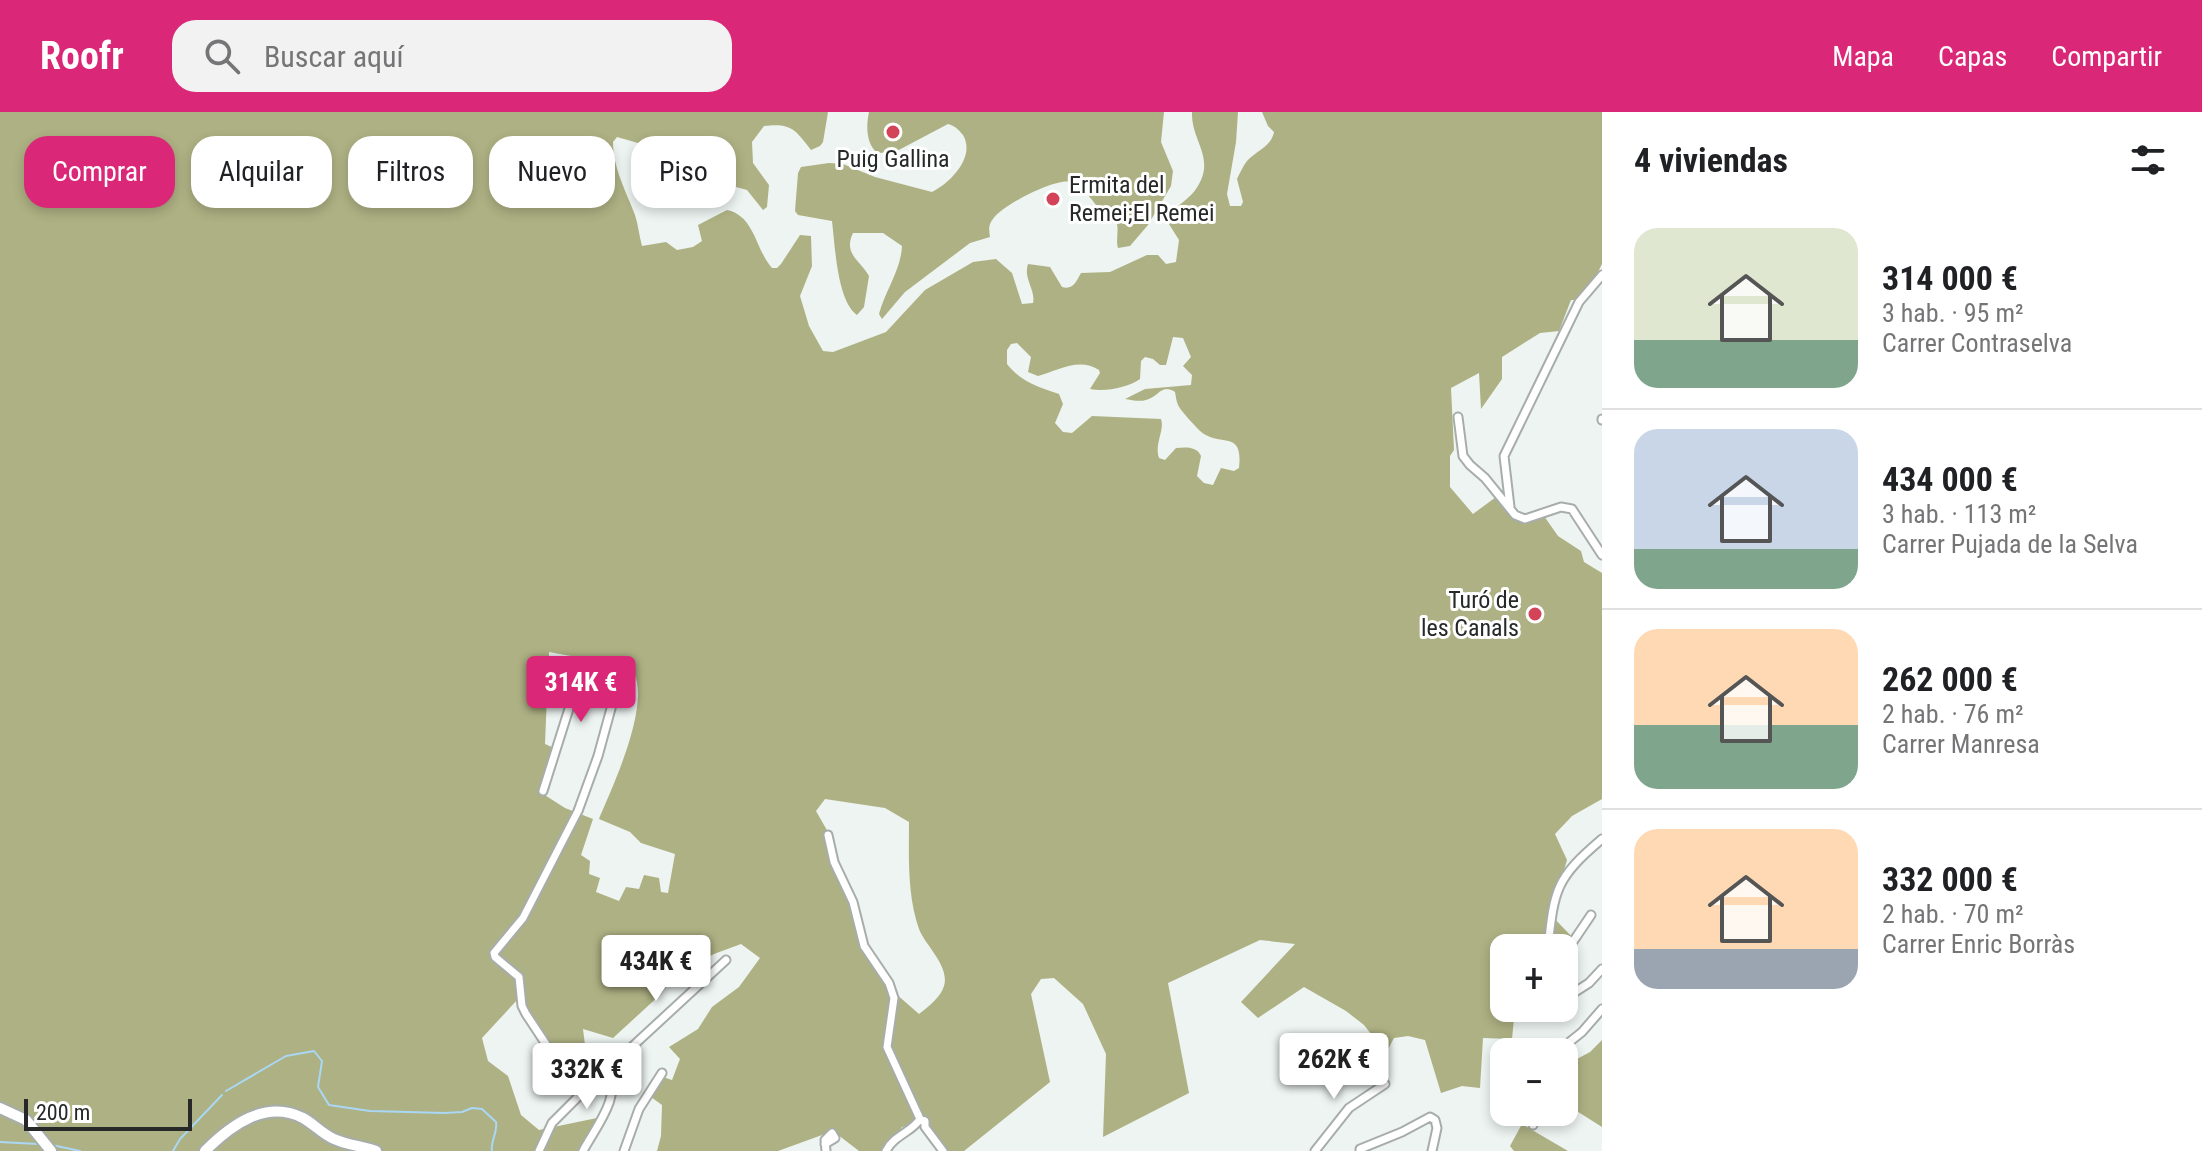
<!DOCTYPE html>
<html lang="es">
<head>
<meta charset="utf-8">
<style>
  body { margin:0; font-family:"Roboto Condensed",sans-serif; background:#f2f2f2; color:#202124; height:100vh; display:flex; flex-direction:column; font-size:30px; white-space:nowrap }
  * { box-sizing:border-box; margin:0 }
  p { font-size:26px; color:#757577 }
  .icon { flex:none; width:44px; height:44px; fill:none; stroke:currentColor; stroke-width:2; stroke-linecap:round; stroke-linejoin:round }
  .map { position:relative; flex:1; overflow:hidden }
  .details { display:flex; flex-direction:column; background:#fff; width:600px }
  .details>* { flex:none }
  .hud { position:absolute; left:24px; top:24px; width:760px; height:72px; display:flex; gap:16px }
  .tools { position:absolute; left:1490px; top:822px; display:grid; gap:16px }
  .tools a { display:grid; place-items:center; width:88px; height:88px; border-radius:16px; background:#fff; box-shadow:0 4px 12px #0003; font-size:40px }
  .scale { position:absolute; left:24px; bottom:20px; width:168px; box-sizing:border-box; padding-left:8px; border:4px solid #262928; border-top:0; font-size:22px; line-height:28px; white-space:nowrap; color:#262928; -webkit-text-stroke:6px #fff; paint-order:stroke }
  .price { position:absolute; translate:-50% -68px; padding:0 18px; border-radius:8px; background:#fff; color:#222; font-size:26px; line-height:52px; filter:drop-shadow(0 2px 4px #0008) }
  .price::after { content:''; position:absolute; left:50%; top:48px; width:24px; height:18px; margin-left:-12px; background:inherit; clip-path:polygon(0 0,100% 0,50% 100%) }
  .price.active { background:#db2777; color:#fff }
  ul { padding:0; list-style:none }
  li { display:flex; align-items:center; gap:24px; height:200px; padding:0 32px }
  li+li { border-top:2px solid #e0e0e0 }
  li span { display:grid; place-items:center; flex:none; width:224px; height:160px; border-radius:24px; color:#555 }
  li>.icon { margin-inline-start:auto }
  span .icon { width:96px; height:96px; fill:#fffc; stroke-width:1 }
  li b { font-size:34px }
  h2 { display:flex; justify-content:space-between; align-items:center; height:96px; padding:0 32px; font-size:34px }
  .chip { padding:0 28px; border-radius:24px; background:#fff; box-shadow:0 4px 12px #0003; font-size:28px; line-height:72px }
  .chip.active { background:#db2777; color:#fff }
  header { display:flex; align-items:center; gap:48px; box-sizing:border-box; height:112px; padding:0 40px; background:#db2777; color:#fff }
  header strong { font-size:38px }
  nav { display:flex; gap:44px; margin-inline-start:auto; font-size:28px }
  .search { width:560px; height:72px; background:#f2f2f2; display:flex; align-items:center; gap:20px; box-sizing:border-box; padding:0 28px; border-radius:24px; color:#757577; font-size:30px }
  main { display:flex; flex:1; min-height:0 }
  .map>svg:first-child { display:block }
</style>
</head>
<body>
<header>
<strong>Roofr</strong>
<div class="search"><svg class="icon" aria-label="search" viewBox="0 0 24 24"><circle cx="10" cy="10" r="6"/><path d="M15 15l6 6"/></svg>Buscar aquí</div>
<nav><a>Mapa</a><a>Capas</a><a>Compartir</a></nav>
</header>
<main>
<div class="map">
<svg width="1602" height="1039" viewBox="0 0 1602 1039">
  <rect width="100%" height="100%" fill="#edf4f1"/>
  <path fill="#aeb183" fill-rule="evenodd" d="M0,0h828l-5,30 -3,4 -9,4c-16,-21 -20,-27 -47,-24l-12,16 1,21 16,22 -2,22 -4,3 -16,-20 -11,-3 -5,-25h-22l-13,13v20l-14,9 -20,-12 -24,-49 -21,-6 -4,5c0,26 13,49 22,73 3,9 4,20 7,31l24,-4 11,8 16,-3 9,-6 -4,-16 29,-15c28,6 28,39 45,58h5l4,-4 19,-29 11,1 1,30 -12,30 9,30 14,25 10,1 53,-20 39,-42 48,-28 23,-3 16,14 10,31 11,-1c3,-13 -10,-24 -5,-39l22,3 12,20c11,3 14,-5 19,-14l29,-1 37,-17h11l8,9 10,-2 3,-22 -12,-19c5,-14 21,-20 29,-32 21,-31 -5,-47 -4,-77h46l-2,30 -9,52 3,12h11l2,-4 -6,-23c3,-6 6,-13 10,-18 10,-11 24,-14 27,-29l-6,-6 -6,-14h340v152l-9,18 -14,18h-8l-12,31 -19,2 -38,24v22l-21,30 -2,-36 -28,15 3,62 -4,6v31l23,27 23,-17 18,21 12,5 18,-7 14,20 23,15 3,11 18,11v226l-30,17 -17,18 12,26 -16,55 22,23 -9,44v-34h-60v60h11l-3,31 -29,-1 -3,50 -18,-2 -21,7 -16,-53 -17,-4 -14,2 -8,15 -22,-28 -18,-14 -42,-24 -46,31 -17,-16 54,-58 -35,-4 -92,43 21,110 -86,44 3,-83 -23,-50 -29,-26 -13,1 -10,15 19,88 -86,69h-16l-19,-27 -27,3 -17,24h-26l-26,-20 -55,20h-121l4,-15 1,-31 -11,-8 12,-20 9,3 8,-21 -11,-12 29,-18 14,-22 27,-20 21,-29 -19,-14 -27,10 -39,20 -14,20 -48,44 -30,-9 4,32 -31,10 -38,-72 -36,39 6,23 20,15 13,39 18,15 58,-12 -17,33h-580zM1173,225l10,1 8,19 -8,9 9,9 -1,10 -46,4 -20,10c7,1 14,3 21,1 13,-3 15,-17 29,-8 1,4 1,9 3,13 2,5 21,26 26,29 20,12 39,-3 35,34l-5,3 -13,-3 -8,17 -9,-2 -7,-7 4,-20c-4,-10 -16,-9 -25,-8l-11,12 -6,-2c-5,-14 6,-28 2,-39l-69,-3 -20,17 -9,-1 -8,-9 8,-19 -4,-10c-20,-7 -38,-12 -52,-30v-14l4,-6 6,-1 14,14 -3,15 10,4c19,-5 41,-19 61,-6l1,3 -10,16c15,3 37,-1 50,-10l1,-18 4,-4 8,2 7,6h6zM549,540l38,7 -9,31 43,-30c44,19 -10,129 -22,159l31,13 11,11 34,11 -7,39 -7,-1 -2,-14 -15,-3 -5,14 -13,-2 -7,14 -23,-9 4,-14 -11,-4 1,-13 -9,-6 12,-36 -28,-11 -25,-16 14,-44 -9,-4 2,-49 21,3 9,-28 -28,-4zM825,687l60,9 24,14c0,36 -2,72 10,107 6,16 31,37 25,57 -3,11 -16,21 -25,28l-24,-21 -23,-38 -21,-66 -13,-27 -6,-23 -16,-28z
    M869,0h295l-3,30 12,29 -2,15 -23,39 -18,21 -12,2c-3,-9 3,-23 -4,-30 -5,-6 -4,-2 -11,-6 -11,-9 -17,-25 -32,-30 -15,-5 -70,24 -78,37 -5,6 -4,11 -3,18l-20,6 -65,49 -23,27 -3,-5c6,-23 22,-44 23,-68l-19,-13h-30c-10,21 7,27 16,43l-5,31 -7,8c-20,-14 -22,-70 -25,-94l-34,-6 -3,-4 3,-38 3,-6 28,-4 14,1 32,13 57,15c18,-9 44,-35 31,-57 -5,-6 -8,-9 -15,-11l-53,28 -18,1c-11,-10 -11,-27 -8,-41z
    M1602,928v87l-38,-24v-37l26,-14z
    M1522,1012l46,27h-54l-4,-5z"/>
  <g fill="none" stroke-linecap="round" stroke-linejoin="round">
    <path stroke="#a9d7f4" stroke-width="2" d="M226,979l60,-35 28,-5 8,10 -4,26 11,18 41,6 74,2 18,-1 10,-4 10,1 14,13c2,11 -6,19 -4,29
      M0,1030l38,2
      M52,1033l28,6
      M173,1039l7,-12 42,-44"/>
    <g stroke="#a7adab" stroke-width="11">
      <path id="street" d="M1458,305l5,39 7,9 15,13 30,37 10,4 36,-12 11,2 30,46
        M1602,307v1
        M1510,395l-6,-51 75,-154 23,-27
        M573,584l8,-35
        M543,679l30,-95 51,-35
        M828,723l6,27 19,40 11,44 25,37 5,15 -7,49 33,72
        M1548,836c6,-59 8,-70 54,-109
        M1564,843l27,-40
        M1564,887l25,-16 13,-14
        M1538,896h2
        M1557,940l25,-20 20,-23
        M583,980l-2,-11 -22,-17 -33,-50 -4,-8 -3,-29 -24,-20 -1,-4 29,-35 55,-107 20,-55 26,-95
        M1533,1013v-13
        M825,1032l10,-6 -3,-5 -7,7 1,11
        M539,1039l13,-28 31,-31 143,-132
        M583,1039c12,-23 41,-57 24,-82
        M624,1039l15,-42 23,-36
        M886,1039c8,-16 26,-19 34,-32l5,2v6l18,24
        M1315,1039l34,-43 36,-24
        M1360,1039v-2l42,-17 28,-15 5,3 2,8 -5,23"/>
    </g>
    <g stroke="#a7adab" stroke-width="14">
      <path id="primary" d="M0,996l26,12 25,31
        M205,1039c26,-26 61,-52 98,-33 11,6 19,16 31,21 13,6 28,7 42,12"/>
    </g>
    <use href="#street" stroke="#fff" stroke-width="7"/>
    <use href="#primary" stroke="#fff" stroke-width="10"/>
  </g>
  <g fill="#d44458" stroke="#fff" stroke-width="3">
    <circle cx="893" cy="20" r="8"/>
    <circle cx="1053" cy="87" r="8"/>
    <circle cx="1535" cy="502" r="8"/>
  </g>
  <g text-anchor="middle" stroke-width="6" stroke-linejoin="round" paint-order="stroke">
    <g font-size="24" fill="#262928" stroke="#fff">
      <text x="893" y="55">Puig Gallina</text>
      <text x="1069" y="81" text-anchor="start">Ermita del<tspan x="1069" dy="28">Remei;El Remei</tspan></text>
      <text x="1519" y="496" text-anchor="end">Turó de<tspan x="1519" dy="28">les Canals</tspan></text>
    </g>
  </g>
</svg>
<div class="tools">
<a>+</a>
<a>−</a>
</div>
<div class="scale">200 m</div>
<b class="price active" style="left:581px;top:612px">314K €</b>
<b class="price" style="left:656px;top:891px">434K €</b>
<b class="price" style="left:1334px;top:989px">262K €</b>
<b class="price" style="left:587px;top:999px">332K €</b>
<div class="hud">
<a class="chip active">Comprar</a>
<a class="chip">Alquilar</a>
<a class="chip">Filtros</a>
<a class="chip">Nuevo</a>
<a class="chip">Piso</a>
</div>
</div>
<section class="details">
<h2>4 viviendas<svg class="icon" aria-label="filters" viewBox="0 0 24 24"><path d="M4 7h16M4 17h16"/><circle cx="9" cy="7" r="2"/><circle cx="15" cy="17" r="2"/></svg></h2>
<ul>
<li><span style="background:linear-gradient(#dfe7d0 70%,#7fa58c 0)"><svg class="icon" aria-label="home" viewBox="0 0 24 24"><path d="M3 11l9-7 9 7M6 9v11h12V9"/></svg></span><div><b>314 000 €</b><p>3 hab. · 95 m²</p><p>Carrer Contraselva</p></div></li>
<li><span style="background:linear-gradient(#c9d6e8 75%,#7fa58c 0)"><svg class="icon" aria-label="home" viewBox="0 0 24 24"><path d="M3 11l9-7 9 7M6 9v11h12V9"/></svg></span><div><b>434 000 €</b><p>3 hab. · 113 m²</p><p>Carrer Pujada de la Selva</p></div></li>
<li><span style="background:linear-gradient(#ffd9b3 60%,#7fa58c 0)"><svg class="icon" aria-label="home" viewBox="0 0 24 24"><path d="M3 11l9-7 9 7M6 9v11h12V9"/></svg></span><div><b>262 000 €</b><p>2 hab. · 76 m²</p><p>Carrer Manresa</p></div></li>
<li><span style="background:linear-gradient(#ffd9b3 75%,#9aa5b1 0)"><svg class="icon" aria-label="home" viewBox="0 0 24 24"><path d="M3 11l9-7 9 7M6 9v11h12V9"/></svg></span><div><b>332 000 €</b><p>2 hab. · 70 m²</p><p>Carrer Enric Borràs</p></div></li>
</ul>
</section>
</main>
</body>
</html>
